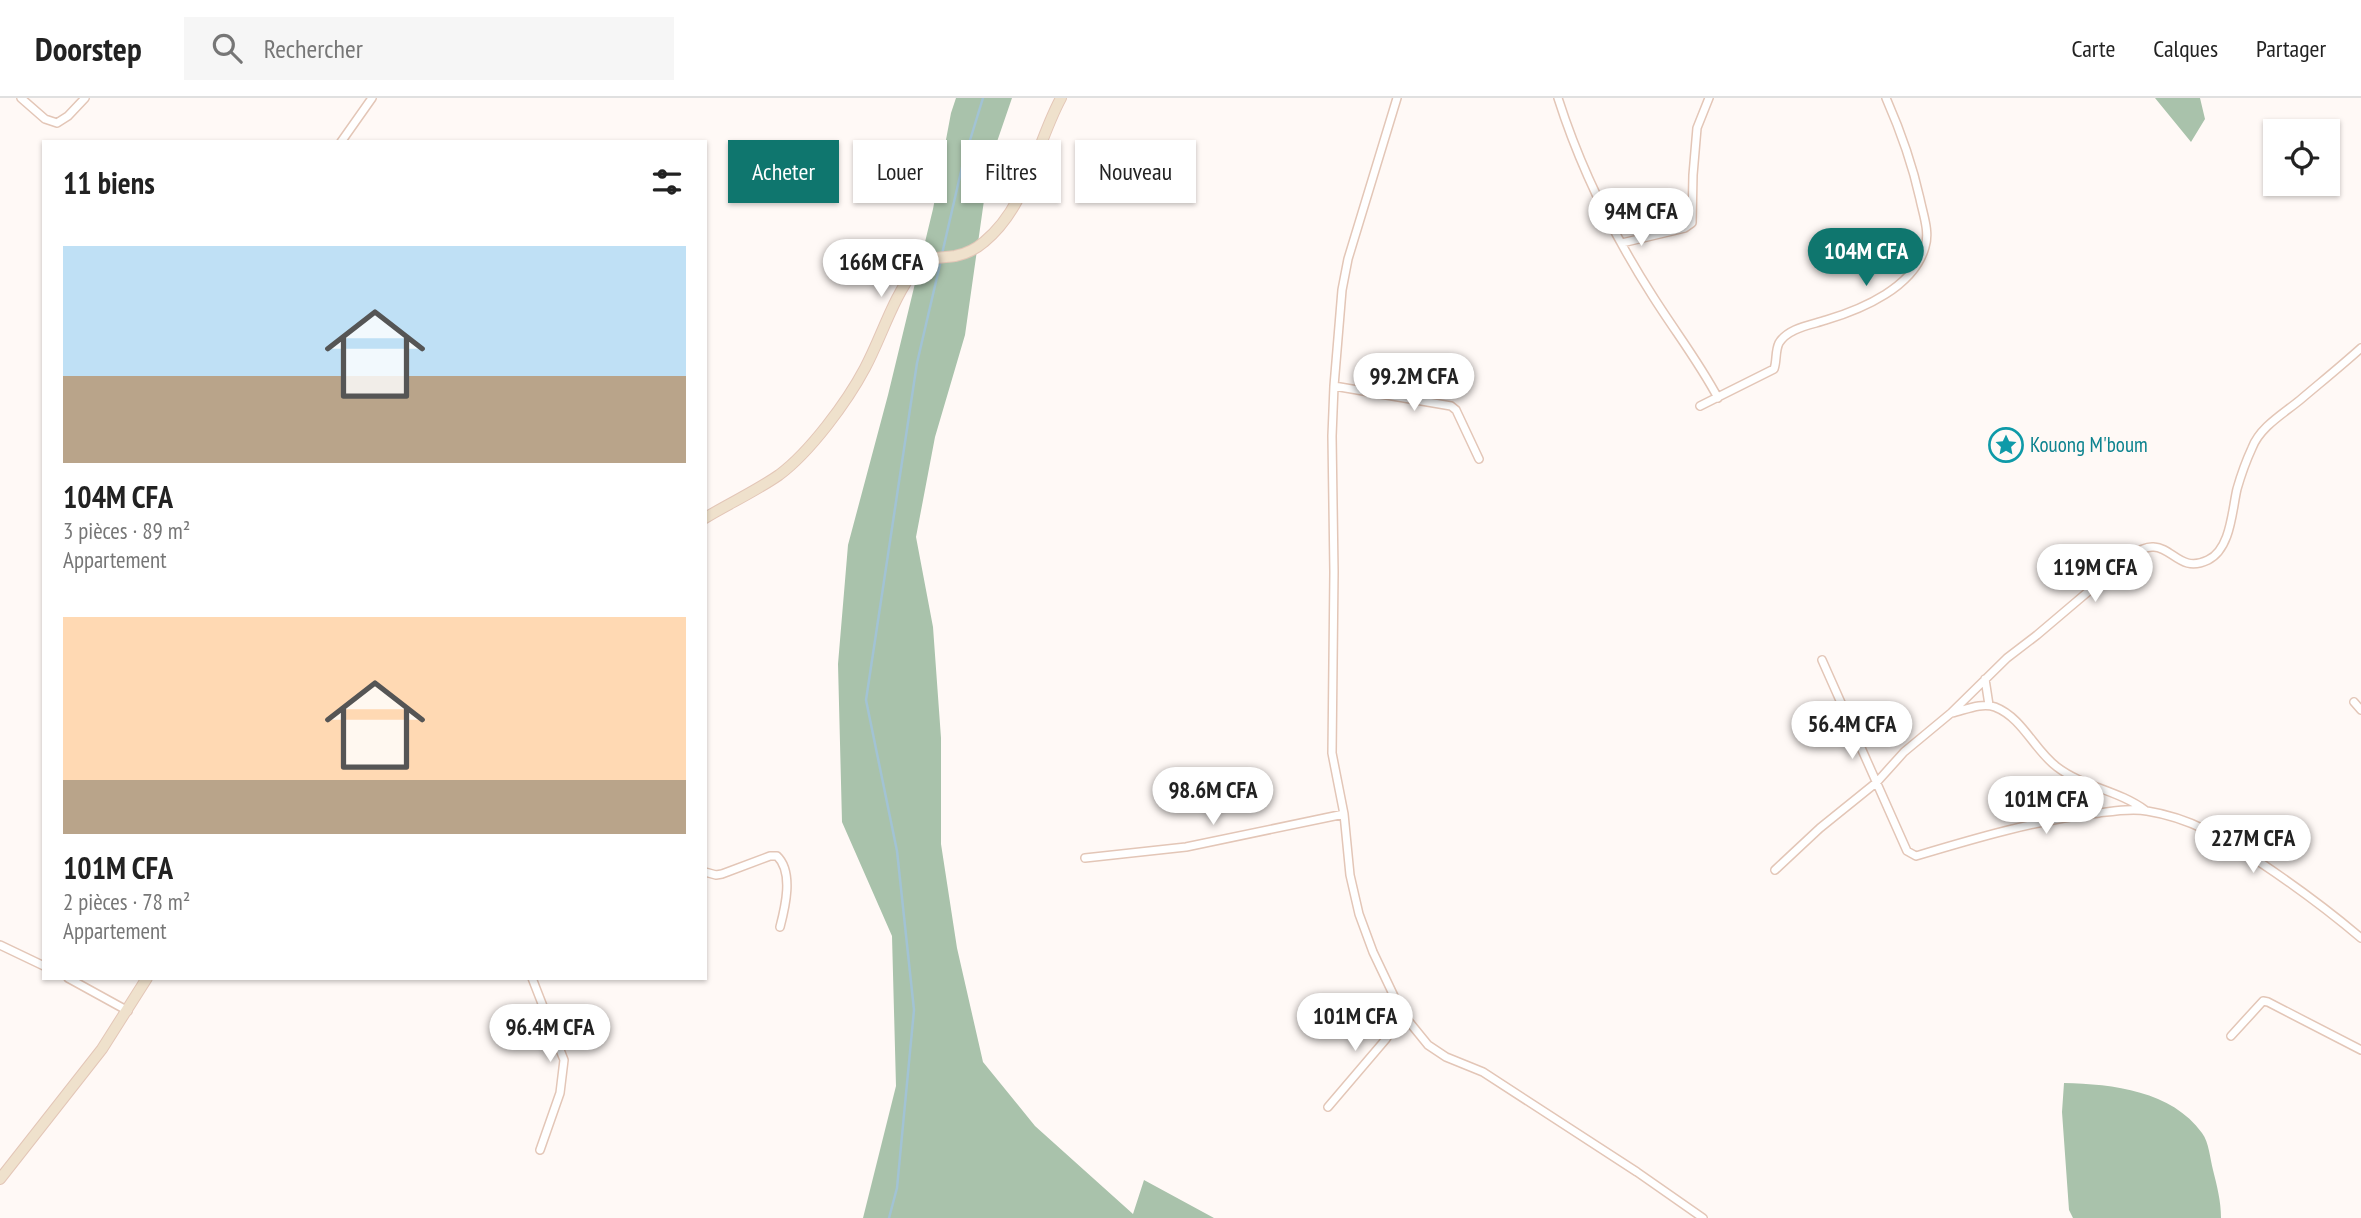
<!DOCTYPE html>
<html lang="fr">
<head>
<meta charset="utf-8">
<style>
  body { margin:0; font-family:"PT Sans Narrow",sans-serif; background:#f6f6f6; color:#222; height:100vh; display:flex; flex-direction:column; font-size:26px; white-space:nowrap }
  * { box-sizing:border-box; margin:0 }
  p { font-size:23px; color:#767676 }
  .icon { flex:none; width:38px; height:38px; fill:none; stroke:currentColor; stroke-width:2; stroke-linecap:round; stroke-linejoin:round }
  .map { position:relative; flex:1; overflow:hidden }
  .sheet { position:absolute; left:42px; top:42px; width:665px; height:840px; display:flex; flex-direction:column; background:#fff; border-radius:0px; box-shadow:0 2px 5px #0004 }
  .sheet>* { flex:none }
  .banner { position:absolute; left:728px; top:42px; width:665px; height:63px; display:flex; gap:14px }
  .fabs { position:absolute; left:2263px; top:21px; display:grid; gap:14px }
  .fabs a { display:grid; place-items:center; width:77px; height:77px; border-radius:0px; background:#fff; box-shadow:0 2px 5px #0004; font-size:35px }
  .price { position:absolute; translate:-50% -60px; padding:0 16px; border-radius:24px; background:#fff; color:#222; font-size:23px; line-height:46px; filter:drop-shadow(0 2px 4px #0008) }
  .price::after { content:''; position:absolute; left:50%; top:42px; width:21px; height:16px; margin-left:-10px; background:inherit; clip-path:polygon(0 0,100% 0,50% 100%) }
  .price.current { background:#0f766e; color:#fff }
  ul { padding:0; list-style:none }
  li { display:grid; align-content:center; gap:14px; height:371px; padding:0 21px }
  li span { display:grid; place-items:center; height:217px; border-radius:0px; color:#555 }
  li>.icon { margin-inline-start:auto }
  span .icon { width:126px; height:126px; fill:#fffc; stroke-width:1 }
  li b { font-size:30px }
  h2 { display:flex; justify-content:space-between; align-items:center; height:84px; padding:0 21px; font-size:30px }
  .tag { padding:0 24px; border-radius:0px; background:#fff; box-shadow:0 2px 5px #0004; font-size:24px; line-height:63px }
  .tag.current { background:#0f766e; color:#fff }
  header { display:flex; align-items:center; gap:42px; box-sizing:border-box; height:98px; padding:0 35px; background:#fff; border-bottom:2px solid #e0e0e0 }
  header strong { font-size:33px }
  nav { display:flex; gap:38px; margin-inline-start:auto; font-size:24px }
  .search { width:490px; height:63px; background:#f6f6f6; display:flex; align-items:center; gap:18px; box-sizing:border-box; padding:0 24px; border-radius:0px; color:#767676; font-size:26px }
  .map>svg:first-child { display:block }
</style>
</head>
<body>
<header>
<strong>Doorstep</strong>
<div class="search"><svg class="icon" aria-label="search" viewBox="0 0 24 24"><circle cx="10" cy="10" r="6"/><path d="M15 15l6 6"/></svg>Rechercher</div>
<nav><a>Carte</a><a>Calques</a><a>Partager</a></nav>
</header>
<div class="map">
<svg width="2361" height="1120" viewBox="0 0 2361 1120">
  <rect width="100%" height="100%" fill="#fff9f6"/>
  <path fill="#a9c2ab" d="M956,0h56l-23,67 -24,170 -30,102 -19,100 17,90 8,111v106l16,104 26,114 52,64 98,88 11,-34 70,38h-351l33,-132 -4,-150 -50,-114 -4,-158 10,-119 40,-150 45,-186 18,-96z
    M2155,0h45l5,21 -14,23z
    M2064,985c49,1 108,8 138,50 7,9 8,26 11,37 4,16 8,31 8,48h-148l-4,-8 -7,-98z"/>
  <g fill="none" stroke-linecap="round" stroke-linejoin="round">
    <path stroke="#a2c3d4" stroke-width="2.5" d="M942,156l21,-91 20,-65
      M889,1120l8,-30 17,-178 -17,-159 -31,-151 51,-337 24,-103"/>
    <g stroke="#e3c6b7" stroke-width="10">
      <path id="street" d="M21,0l24,21 12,4 11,-7 17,-18
        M1397,0l-49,161 -6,31 -8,96 -2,50 2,136 -2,181 12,61 6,61 9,39 14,38 29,61 26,32 18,12 37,15 154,100 66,46
        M1558,0c22,69 55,136 94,197 22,35 47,67 66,103
        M341,44l31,-44
        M1622,145l63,-15 7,-5 1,-48 4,-47 12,-30
        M1334,288l117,20 5,4 23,49
        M1700,308l74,-37c3,-8 1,-18 5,-26 9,-15 32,-18 47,-23 37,-11 88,-33 99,-73 5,-15 -2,-33 -5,-48 -8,-36 -19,-67 -34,-101
        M1822,562l85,191 9,5c60,-18 121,-36 183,-43 15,-2 33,-5 48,-2 44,7 74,26 111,50 36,24 70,49 103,77
        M1985,581l4,26
        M2354,604l7,8
        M1952,615c13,-3 30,-11 43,-6 28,11 39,43 62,60 26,20 61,23 88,43
        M1085,760l101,-11 158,-33
        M1775,772l45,-42 57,-46 27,-30 47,-39 56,-55 30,-23 92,-78c8,-5 16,-11 25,-10 19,1 27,26 54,13 23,-11 24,-50 29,-71 4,-14 9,-28 15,-41 8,-21 31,-34 48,-48 20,-17 41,-34 61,-52
        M705,774l11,3 6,-1 48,-18h7c17,16 8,52 3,71
        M0,847l44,21
        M68,880l60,33
        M532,880l32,82 -4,33 -20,57
        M2231,938l32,-35 5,1 93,48
        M1328,1009l58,-68 16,-26"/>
    </g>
    <g stroke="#e3c6b7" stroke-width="12">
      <path id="secondary" d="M705,420c25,-15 51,-27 74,-43 31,-23 68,-73 86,-107 17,-32 28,-71 51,-100 11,-12 25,-10 39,-12 10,-2 21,-7 29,-14 44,-36 51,-96 77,-144
        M0,1081l102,-130 45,-71"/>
    </g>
    <use href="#street" stroke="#fff" stroke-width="7"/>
    <use href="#secondary" stroke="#efe1cc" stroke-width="10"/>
  </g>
  <defs>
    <g id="sight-ring" transform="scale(1.75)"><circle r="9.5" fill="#fff9f6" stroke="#0f9aa8" stroke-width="1.5"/><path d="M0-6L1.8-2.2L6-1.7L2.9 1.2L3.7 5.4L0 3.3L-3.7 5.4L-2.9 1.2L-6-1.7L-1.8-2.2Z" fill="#0f9aa8"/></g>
  </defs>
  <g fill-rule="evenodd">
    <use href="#sight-ring" x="2006" y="347"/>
  </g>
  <g text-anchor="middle" stroke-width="6" stroke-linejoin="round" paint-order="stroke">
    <g font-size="21" fill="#0d838f" stroke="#fff9f6" text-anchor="start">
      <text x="2030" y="354">Kouong M'boum</text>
    </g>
  </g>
</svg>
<div class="fabs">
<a><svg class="icon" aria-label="locate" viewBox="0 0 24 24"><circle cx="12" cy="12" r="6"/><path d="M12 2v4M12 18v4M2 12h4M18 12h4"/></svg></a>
</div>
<b class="price" style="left:1641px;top:150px">94M CFA</b>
<b class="price current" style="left:1866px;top:190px">104M CFA</b>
<b class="price" style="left:881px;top:201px">166M CFA</b>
<b class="price" style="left:1414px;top:315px">99.2M CFA</b>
<b class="price" style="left:2095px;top:506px">119M CFA</b>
<b class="price" style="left:1852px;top:663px">56.4M CFA</b>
<b class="price" style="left:1213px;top:729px">98.6M CFA</b>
<b class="price" style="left:2046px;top:738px">101M CFA</b>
<b class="price" style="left:2253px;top:777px">227M CFA</b>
<b class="price" style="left:1355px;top:955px">101M CFA</b>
<b class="price" style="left:550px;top:966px">96.4M CFA</b>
<div class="banner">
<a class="tag current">Acheter</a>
<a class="tag">Louer</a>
<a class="tag">Filtres</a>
<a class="tag">Nouveau</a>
</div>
<section class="sheet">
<h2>11 biens<svg class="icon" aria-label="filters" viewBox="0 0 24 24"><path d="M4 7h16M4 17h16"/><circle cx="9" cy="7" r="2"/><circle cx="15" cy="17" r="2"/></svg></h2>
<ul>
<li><span style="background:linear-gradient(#bfe0f5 60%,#b9a48a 0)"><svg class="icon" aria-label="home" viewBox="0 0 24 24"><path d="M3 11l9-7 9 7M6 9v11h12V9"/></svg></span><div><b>104M CFA</b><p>3 pièces · 89 m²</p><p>Appartement</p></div></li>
<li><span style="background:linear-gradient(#ffd9b3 75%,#b9a48a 0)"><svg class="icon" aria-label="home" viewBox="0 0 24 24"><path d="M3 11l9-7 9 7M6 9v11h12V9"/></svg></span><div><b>101M CFA</b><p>2 pièces · 78 m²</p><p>Appartement</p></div></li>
</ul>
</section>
</div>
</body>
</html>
